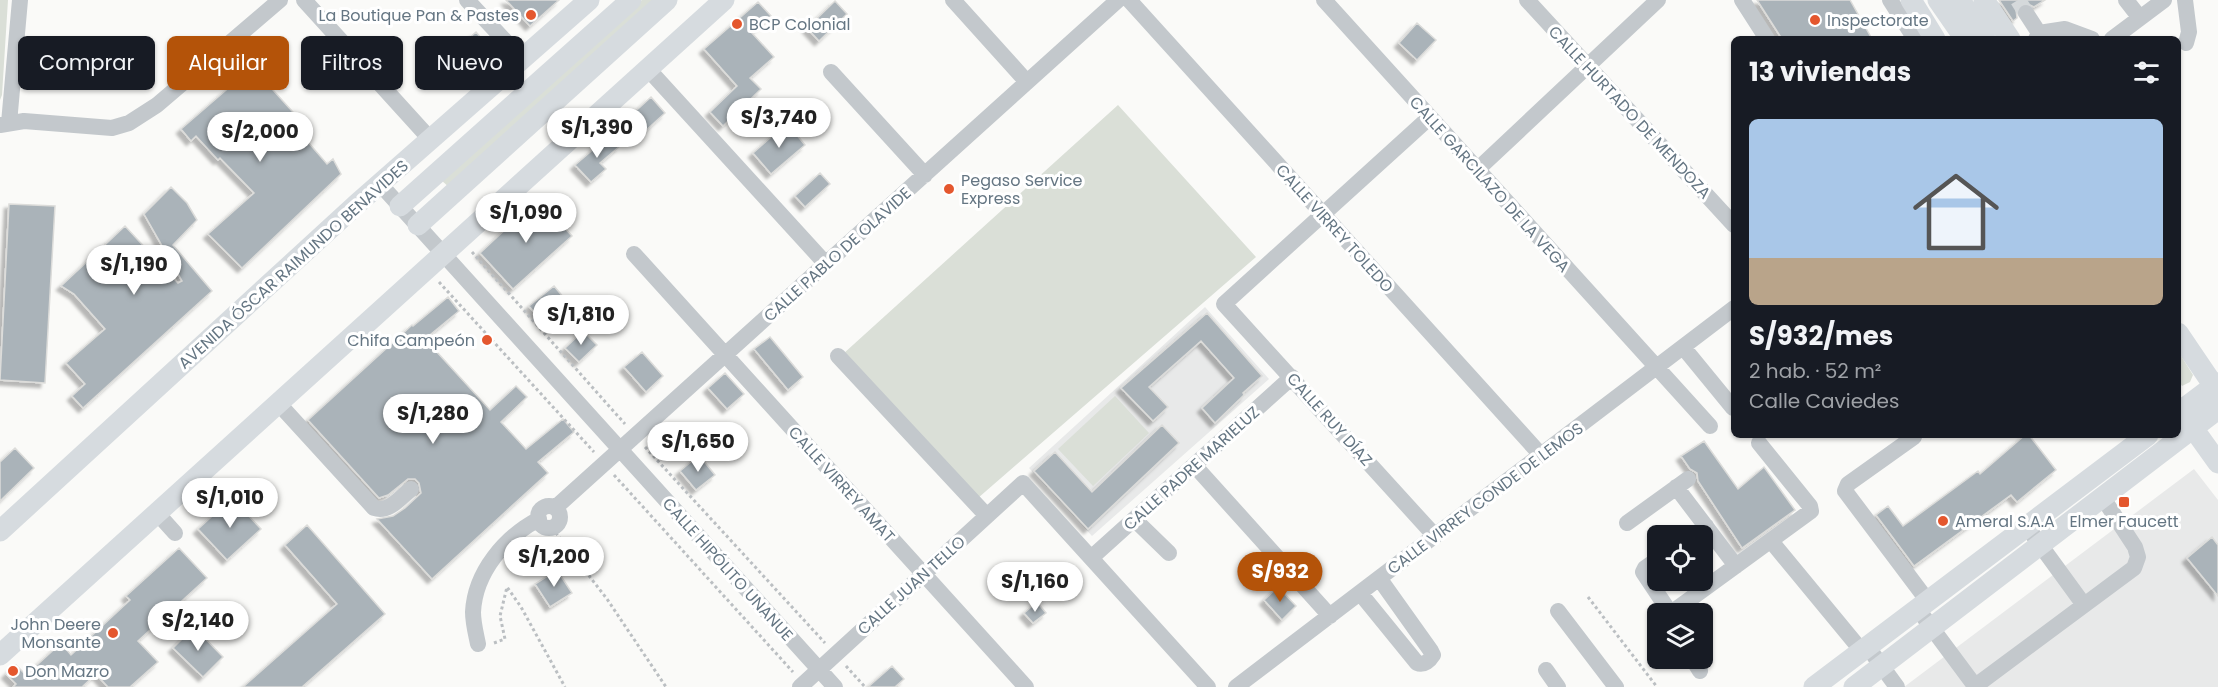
<!DOCTYPE html>
<html lang="es">
<head>
<meta charset="utf-8">
<style>
  body { margin:0; font-family:Poppins,sans-serif; background:#20242c; color:#f1f3f6; height:100vh; display:flex; flex-direction:column; font-size:22px; white-space:nowrap }
  * { box-sizing:border-box; margin:0 }
  p { font-size:20px; color:#9ea1a6 }
  .icon { flex:none; width:33px; height:33px; fill:none; stroke:currentColor; stroke-width:2; stroke-linecap:round; stroke-linejoin:round }
  .map { position:relative; flex:1; overflow:hidden }
  .side { position:absolute; left:1731px; top:36px; width:450px; height:402px; display:flex; flex-direction:column; background:#171b24; border-radius:9px; box-shadow:0 2px 4px #0004 }
  .side>* { flex:none }
  .guide { position:absolute; left:18px; top:36px; width:570px; height:54px; display:flex; gap:12px }
  .controls { position:absolute; left:1647px; top:525px; display:grid; gap:12px }
  .controls a { display:grid; place-items:center; width:66px; height:66px; border-radius:9px; background:#171b24; box-shadow:0 2px 4px #0004; font-size:30px }
  .price { position:absolute; translate:-50% -51px; padding:0 14px; border-radius:21px; background:#fff; color:#222; font-size:20px; line-height:39px; filter:drop-shadow(0 2px 3px #0008) }
  .price::after { content:''; position:absolute; left:50%; top:36px; width:18px; height:14px; margin-left:-9px; background:inherit; clip-path:polygon(0 0,100% 0,50% 100%) }
  .price.selected { background:#b45309; color:#fff }
  ul { padding:0; list-style:none }
  li { display:grid; align-content:center; gap:12px; height:318px; padding:0 18px }
  li+li { border-top:2px solid #363941 }
  li span { display:grid; place-items:center; height:186px; border-radius:9px; color:#555 }
  li>.icon { margin-inline-start:auto }
  span .icon { width:108px; height:108px; fill:#fffc; stroke-width:1 }
  li b { font-size:26px }
  h2 { display:flex; justify-content:space-between; align-items:center; height:72px; padding:0 18px; font-size:26px }
  .chip { padding:0 21px; border-radius:9px; background:#171b24; box-shadow:0 2px 4px #0004; font-size:21px; line-height:54px }
  .chip.selected { background:#b45309; color:#fff }
  .map>svg:first-child { display:block }
</style>
</head>
<body>
<div class="map">
<svg width="2218" height="687" viewBox="0 0 2218 687">
  <defs>
    <filter id="shadow"><feDropShadow dx="-4.5" dy="4.5" stdDeviation="1.5" flood-color="#0004"/></filter>
  </defs>
  <rect width="100%" height="100%" fill="#fafaf8"/>
  <path fill="#e8e9e9" d="M1205,307l64,72 -177,157 -63,-68z
    M2194,469l24,31v187h-314z"/>
  <path fill="#dadfd7" d="M0,0h8l-6,95 -2,5z
    M642,0h17l-209,188 -9,-8z
    M1118,105l138,152 -278,241 -135,-144z
    M2178,351l15,24 -3,7 -8,4 -4,-6z
    M1115,396l34,37 -56,53 -35,-37z"/>
  <path fill="#aab3b9" stroke="#dcdcda" stroke-width="1.5" filter="url(#shadow)" d="M506,0h53l-29,26z
    M1757,0h93l22,39h-90z
    M1999,0h46l-11,7 -8,-4 -6,2 -4,4 1,9 -4,3z
    M835,1l12,13 -28,27 -12,-13z
    M758,2l13,14 -19,17 22,24 -24,21 11,11 -38,37 -13,-14 27,-26 -33,-37z
    M1417,23l19,17 -19,20 -18,-17z
    M476,32l23,27 -24,21 -23,-27z
    M255,65l11,12 -3,2 38,42 -6,6 32,37 6,-5 8,15 -99,94 -34,-34 46,-41 -34,-35 -2,2 -22,-24 -5,5 -10,-12z
    M651,97l14,16 -23,21 -14,-16z
    M787,123l18,22 -34,29 -18,-21z
    M610,135l10,11 -20,17 6,6 -15,13 -16,-17z
    M820,173l10,11 -25,23 -10,-11z
    M171,187l16,16 10,17 -24,25 39,46 -129,117 -11,-12 13,-12 -19,-21 39,-34 -31,-35 -13,-8 64,-60 53,57 4,-2 -38,-67z
    M538,199l34,37 -59,53 -33,-36z
    M9,204l46,2 -10,177 -45,-3z
    M554,286l10,12 -25,20 -10,-12z
    M448,297l11,14 -34,28 65,71 26,-24 11,11 -26,25 25,27 37,-30 11,13 -36,30 10,11 -116,106 -55,-60 16,-3 12,-8 16,-15 -2,-10 -4,-4h-7l-20,16 -9,3 -71,-78 104,-95 1,1z
    M1207,313l55,63 -19,17 1,2 -29,28 -13,-15 32,-30 -33,-37 -52,46 19,20 -15,14 -32,-33z
    M583,331l14,14 -18,17 -14,-14z
    M770,337l33,40 -15,13 -34,-41z
    M642,352l21,24 -17,16 -22,-25z
    M725,373l19,21 -17,15 -19,-21z
    M1162,425l17,18 -91,86 -54,-58 21,-19 37,40z
    M2025,435h4l27,35 -39,32 -6,-7 -97,71 -38,-51 12,-9 15,20 75,-55 2,3z
    M1704,441l34,48 26,-22 31,43 -53,38 -44,-67 -1,-8 -7,-4 -9,-13z
    M15,448l19,20 -34,33v-39z
    M699,455l16,20 -19,15 -16,-19z
    M232,498l29,31 -34,31 -29,-31z
    M307,525l78,89 -83,73h-59l94,-83 -52,-59z
    M2212,537l6,8v51l-31,-38z
    M179,548l28,30 -69,63 20,21 -28,25h-22l-12,-13 -14,13h-69l3,-3 -10,-10 10,-9 10,10 35,-32 10,12 59,-55 -4,-4z
    M557,570l15,23 -22,14 -15,-23z
    M1278,587l18,19 -14,14 -18,-20z
    M1037,602l9,11 -13,10 -9,-10z
    M194,627l29,30 -20,20 -30,-29z
    M892,666l12,13 -9,8h-27z"/>
  <g fill="none" stroke-linecap="round" stroke-linejoin="round">
    <path stroke="#d5d9db" stroke-width="16" stroke-dasharray="16 8" stroke-linecap="butt" d="M2018,0l8,13"/>
    <path stroke="#bbbfc2" stroke-width="3" stroke-dasharray="3 3" stroke-linecap="butt" d="M472,252l153,172
      M439,282l155,170
      M645,447l180,196
      M614,475l179,197
      M552,528l55,71 59,88
      M1588,597l69,90
      M494,643l11,-4 -5,-23 7,-29 14,20 44,80
      M846,666l19,21"/>
    <path stroke="#c3c8cc" stroke-width="16" d="M304,0l127,140
      M467,0l55,59
      M953,0l74,82
      M1129,0l412,455
      M1324,0l386,426
      M1527,0l207,225
      M1742,0l25,39
      M1890,0l25,39
      M2126,0l14,18
      M2185,0l4,32 -3,11
      M2026,13l13,20 -3,6
      M2039,33l26,-4 27,10
      M2112,39l52,-39
      M648,69l178,195
      M831,72l94,103
      M1430,117l-206,187 211,232
      M9,123l11,-123
      M0,125l24,-4 88,7 17,-5 28,-18 123,-105
      M1478,169l180,-169
      M380,184l455,503
      M634,254l392,433
      M1683,347l50,61
      M838,356l149,160
      M279,404l95,104c15,5 26,-10 37,-19
      M1914,437l-66,47 -3,7 82,109
      M1194,465l136,151
      M1676,487l60,79
      M538 517a11 11 0 1 1 22 0a11 11 0 1 1-22 0Z
      M555,508l563,-508
      M157,513l18,20
      M1134,519l35,34
      M1627,523l61,-44
      M2033,535l51,70
      M1693,536l13,-10
      M1771,541l90,109
      M1091,558l201,-181
      M1658,559l-13,9 -2,4 28,42
      M1360,593l57,70c7,3 13,-3 16,-8l-2,-4 -52,-73
      M1917,608l58,78
      M1558,611l58,76
      M1671,613l140,-102 -1,-5 -51,-63
      M478,644c-2,-10 -5,-21 -5,-32 2,-40 32,-75 66,-93
      M1867,646l30,41
      M1692,658l8,13
      M1546,670l12,17
      M800,687l223,-204 185,204
      M1236,687l498,-379
      M1974,687l160,-119 4,-11 -3,-10 -32,-49"/>
    <path stroke="#d6dbdf" stroke-width="21" d="M1911,0l24,39
      M1938,0l27,39
      M1960,0l25,39
      M1984,0l26,39
      M400,206l231,-206
      M418,225l249,-225
      M2178,333l40,59
      M2178,407l40,56
      M2178,413l40,-30
      M0,531l358,-328 231,-203
      M0,655l724,-655
      M1814,687l334,-252
      M1854,687l364,-278"/>
  </g>
  <g fill="#e4572e" stroke="#fff" stroke-width="2">
    <circle cx="531" cy="15" r="6"/>
    <circle cx="1815" cy="20" r="6"/>
    <circle cx="737" cy="24" r="6"/>
    <circle cx="949" cy="189" r="6"/>
    <circle cx="487" cy="340" r="6"/>
    <rect x="2118" y="496" width="12" height="12" rx="3"/>
    <circle cx="1943" cy="521" r="6"/>
    <circle cx="113" cy="633" r="6"/>
    <circle cx="13" cy="671" r="6"/>
  </g>
  <g text-anchor="middle" stroke-width="6" stroke-linejoin="round" paint-order="stroke">
    <g font-size="16" fill="#657683" stroke="#fff" text-anchor="start">
      <text x="519" y="21" text-anchor="end">La Boutique Pan &amp; Pastes</text>
      <text x="1827" y="26">Inspectorate</text>
      <text x="749" y="30">BCP Colonial</text>
      <text x="961" y="186">Pegaso Service<tspan x="961" dy="18">Express</tspan></text>
      <text x="475" y="346" text-anchor="end">Chifa Campeón</text>
      <text x="1955" y="527">Ameral S.A.A</text>
      <text x="2124" y="527" text-anchor="middle">Elmer Faucett</text>
      <text x="101" y="630" text-anchor="end">John Deere<tspan x="101" dy="18">Monsante</tspan></text>
      <text x="25" y="677">Don Mazro</text>
    </g>
    <g font-size="16" fill="#657683" stroke="#fff">
      <text transform="translate(1630 112) rotate(47)" y="6">CALLE HURTADO DE MENDOZA</text>
      <text transform="translate(1490 184) rotate(48)" y="6">CALLE GARCILAZO DE LA VEGA</text>
      <text transform="translate(1335 228) rotate(48)" y="6">CALLE VIRREY TOLEDO</text>
      <text transform="translate(837 254) rotate(-42)" y="6">CALLE PABLO DE OLAVIDE</text>
      <text transform="translate(293 264) rotate(-42)" y="6">AVENIDA ÓSCAR RAIMUNDO BENAVIDES</text>
      <text transform="translate(1330 419) rotate(48)" y="6">CALLE RUY DÍAZ</text>
      <text transform="translate(1191 468) rotate(-42)" y="6">CALLE PADRE MARIELUZ</text>
      <text transform="translate(842 484) rotate(48)" y="6">CALLE VIRREY AMAT</text>
      <text transform="translate(1485 498) rotate(-37)" y="6">CALLE VIRREY CONDE DE LEMOS</text>
      <text transform="translate(728 569) rotate(48)" y="6">CALLE HIPÓLITO UNANUE</text>
      <text transform="translate(911 585) rotate(-42)" y="6">CALLE JUAN TELLO</text>
    </g>
  </g>
</svg>
<div class="controls">
<a><svg class="icon" aria-label="locate" viewBox="0 0 24 24"><circle cx="12" cy="12" r="6"/><path d="M12 2v4M12 18v4M2 12h4M18 12h4"/></svg></a>
<a><svg class="icon" aria-label="layers" viewBox="0 0 24 24"><path d="M12 4l9 5-9 5-9-5zM3 14l9 5 9-5"/></svg></a>
</div>
<b class="price" style="left:779px;top:149px">S/3,740</b>
<b class="price" style="left:597px;top:159px">S/1,390</b>
<b class="price" style="left:260px;top:163px">S/2,000</b>
<b class="price" style="left:526px;top:244px">S/1,090</b>
<b class="price" style="left:134px;top:296px">S/1,190</b>
<b class="price" style="left:581px;top:346px">S/1,810</b>
<b class="price" style="left:433px;top:445px">S/1,280</b>
<b class="price" style="left:698px;top:473px">S/1,650</b>
<b class="price" style="left:230px;top:529px">S/1,010</b>
<b class="price" style="left:554px;top:588px">S/1,200</b>
<b class="price selected" style="left:1280px;top:603px">S/932</b>
<b class="price" style="left:1035px;top:613px">S/1,160</b>
<b class="price" style="left:198px;top:652px">S/2,140</b>
<div class="guide">
<a class="chip">Comprar</a>
<a class="chip selected">Alquilar</a>
<a class="chip">Filtros</a>
<a class="chip">Nuevo</a>
</div>
<section class="side">
<h2>13 viviendas<svg class="icon" aria-label="filters" viewBox="0 0 24 24"><path d="M4 7h16M4 17h16"/><circle cx="9" cy="7" r="2"/><circle cx="15" cy="17" r="2"/></svg></h2>
<ul>
<li><span style="background:linear-gradient(#a9c7e8 75%,#b9a48a 0)"><svg class="icon" aria-label="home" viewBox="0 0 24 24"><path d="M3 11l9-7 9 7M6 9v11h12V9"/></svg></span><div><b>S/932/mes</b><p>2 hab. · 52 m²</p><p>Calle Caviedes</p></div></li>
</ul>
</section>
</div>
</body>
</html>
